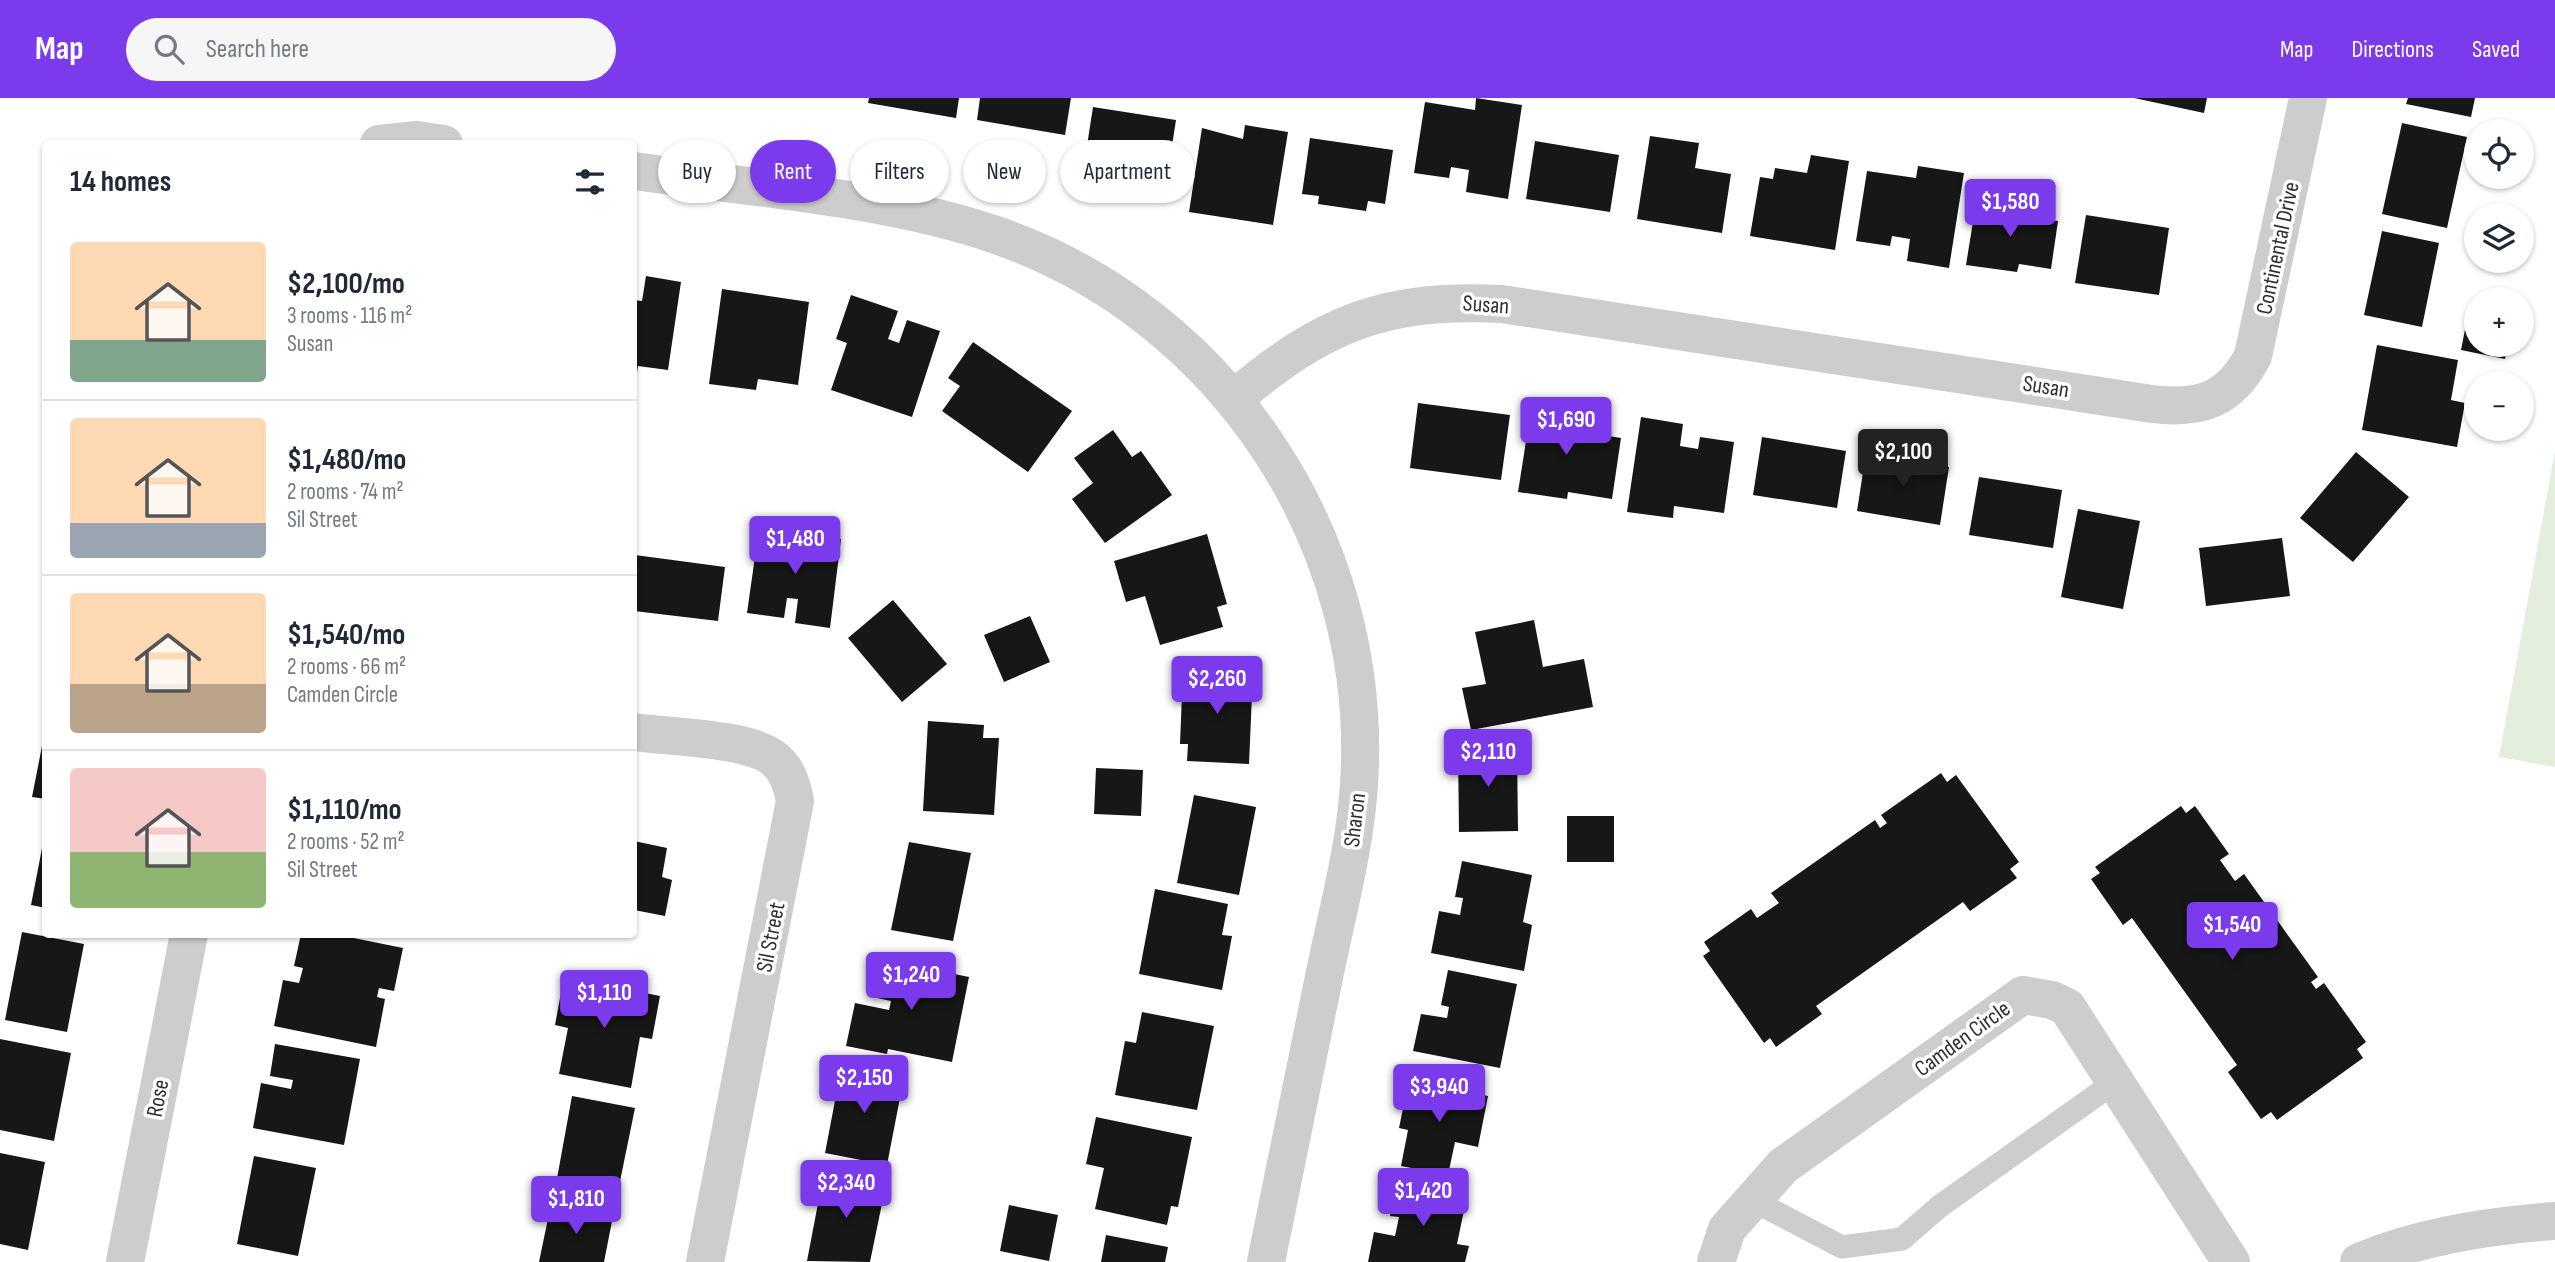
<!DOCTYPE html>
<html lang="en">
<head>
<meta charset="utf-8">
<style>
  body { margin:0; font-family:"Sofia Sans Condensed",sans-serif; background:#f6f6f7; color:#1f2937; height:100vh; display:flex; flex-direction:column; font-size:26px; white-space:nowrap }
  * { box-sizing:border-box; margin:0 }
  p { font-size:23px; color:#747a83 }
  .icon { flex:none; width:38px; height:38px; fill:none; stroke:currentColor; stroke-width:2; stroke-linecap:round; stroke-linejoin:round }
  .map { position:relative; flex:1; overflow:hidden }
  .panel { position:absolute; left:42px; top:42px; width:595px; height:798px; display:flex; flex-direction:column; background:#fff; border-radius:7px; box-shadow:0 2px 5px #0004 }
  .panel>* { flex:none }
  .hud { position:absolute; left:658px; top:42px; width:665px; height:63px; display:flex; gap:14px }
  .tools { position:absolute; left:2464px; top:21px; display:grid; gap:14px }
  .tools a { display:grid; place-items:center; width:70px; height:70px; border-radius:50%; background:#fff; box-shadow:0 2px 5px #0004; font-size:35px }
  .price { position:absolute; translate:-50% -60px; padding:0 16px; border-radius:7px; background:#7c3aed; color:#fff; font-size:23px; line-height:46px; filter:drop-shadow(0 2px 4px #0008) }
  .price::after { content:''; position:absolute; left:50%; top:42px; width:21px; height:16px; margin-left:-10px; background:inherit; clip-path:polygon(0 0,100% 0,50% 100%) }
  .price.selected { background:#222; color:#fff }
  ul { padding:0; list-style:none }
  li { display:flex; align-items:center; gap:21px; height:175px; padding:0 28px }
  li+li { border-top:2px solid #e0e1e3 }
  li span { display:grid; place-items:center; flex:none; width:196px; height:140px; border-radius:7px; color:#555 }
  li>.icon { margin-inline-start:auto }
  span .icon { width:84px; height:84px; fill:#fffc; stroke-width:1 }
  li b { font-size:30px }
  h2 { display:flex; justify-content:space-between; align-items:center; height:84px; padding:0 28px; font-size:30px }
  .pill { padding:0 24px; border-radius:32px; background:#fff; box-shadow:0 2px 5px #0004; font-size:24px; line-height:63px }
  .pill.selected { background:#7c3aed; color:#fff }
  header { display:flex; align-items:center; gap:42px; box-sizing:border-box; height:98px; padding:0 35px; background:#7c3aed; color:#fff }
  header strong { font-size:33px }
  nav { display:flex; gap:38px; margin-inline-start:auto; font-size:24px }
  .search { width:490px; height:63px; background:#f6f6f7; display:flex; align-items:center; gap:18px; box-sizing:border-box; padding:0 24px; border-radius:38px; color:#747a83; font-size:26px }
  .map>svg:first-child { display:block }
</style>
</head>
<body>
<header>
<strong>Map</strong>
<div class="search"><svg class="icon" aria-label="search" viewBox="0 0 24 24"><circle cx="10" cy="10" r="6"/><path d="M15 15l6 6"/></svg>Search here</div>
<nav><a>Map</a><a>Directions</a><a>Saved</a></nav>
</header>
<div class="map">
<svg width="2555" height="1164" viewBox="0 0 2555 1164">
  <rect width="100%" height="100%" fill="#fff"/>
  <path fill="#e4eedd" d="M2555,353v316l-56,-10z"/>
  <path fill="#171717" d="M869,0h90l-3,20 -88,-15z
    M980,0h91l-6,37 -88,-15z
    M1476,0l46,7 -14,94 -42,-7 3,-22 -18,-3 -2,11 -35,-5 11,-71 50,8z
    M2134,0h73l-3,15z
    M2408,0h67l-4,19 -65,-13z
    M1093,9l83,13 -9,58 -83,-13z
    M2402,25l65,14 -20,91 -65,-14z
    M1245,27l43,7 -15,93 -84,-13 13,-84 41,11z
    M1650,38l49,7 -4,25 36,6 -9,59 -85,-14z
    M1310,40l83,12 -8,54 -17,-3 -2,10 -48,-7 1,-8 -17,-2z
    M1535,43l84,14 -9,57 -84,-13z
    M1811,57l38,6 -14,89 -85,-14 10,-59 13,2 2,-11 32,5z
    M1918,68l46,7 -15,95 -42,-7 3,-22 -18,-3 -2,10 -34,-5 11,-70 49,7z
    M1976,105l51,8 -1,5 32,5 -7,48 -32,-5 -2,8 -51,-7z
    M2086,117l83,13 -10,67 -84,-12z
    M2382,133l57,12 -17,84 -58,-12z
    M646,178l35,6 -13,88 -30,-4 -1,7 -3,-1v-72l8,1z
    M722,191l87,13 -11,83 -40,-6 -2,11 -47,-6z
    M851,197l47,16 -10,28 11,4 8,-23 33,11 -28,86 -81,-27 16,-47 -11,-4z
    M2470,206l6,1v40h32l-3,14 -44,-9z
    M973,244l99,69 -44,61 -86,-61 18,-25 -12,-8z
    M2377,247l81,15 -7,40 14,3 -8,44 -95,-17z
    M1418,305l92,12 -9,65 -91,-12z
    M1532,305l41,6 -3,21 51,8 -9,61 -44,-7 -1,7 -49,-7z
    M1641,319l42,7 -3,22 18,3 2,-12 34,5 -10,71 -50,-7 -1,12 -46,-6z
    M1113,332l19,27 9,-6 31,44 -67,48 -33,-44 21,-16 -19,-25z
    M1762,339l84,14 -9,57 -84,-13z
    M2356,354l53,45 -56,65 -53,-44z
    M1866,355l83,14 -9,58 -83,-14z
    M1979,379l83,13 -9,58 -84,-13z
    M2078,411l62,12 -17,88 -62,-12z
    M759,430l82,11 -11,89 -35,-5 3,-24 -11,-1 -3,20 -37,-5z
    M1207,436l20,70 -10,3 6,20 -63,18 -15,-49 -19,6 -12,-41z
    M2282,440l8,58 -84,10 -7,-58z
    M635,457l90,12 -7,54 -84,-10z
    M893,502l54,64 -45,38 -54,-64z
    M1030,518l20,46 -46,20 -20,-47z
    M1534,522l9,47 41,-8 9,48 -122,23 -9,-42 24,-4 -11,-52z
    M1183,571l70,3 -4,92 -62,-3 1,-17h-8z
    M928,623l56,4 -1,13h16l-5,77 -71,-4z
    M44,638h2v63l-14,-2z
    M1458,649h59l1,84 -59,1z
    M1096,670l47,2 -2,46 -47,-2z
    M1941,675l6,9 9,-7 63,87 -9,7 7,9 -47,33 -7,-9 -147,104 6,8 -46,33 -6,-9 -6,5 -61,-87 7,-5 -6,-9 47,-33 6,9 22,-15 -8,-10 104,-73 5,8 7,-5 -6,-8z
    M1194,697l62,12 -17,88 -62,-12z
    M2181,708l5,7 9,-7 34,48 -9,6 15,21 9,-7 74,103 -7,5 5,7 8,-6 42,59 -9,7 6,9 -86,62 -6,-8 -10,7 -33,-47 9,-7 -105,-147 -9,7 -32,-46 9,-6 -5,-6z
    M1567,718h47v46h-47z
    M44,740h2v70l-15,-3z
    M634,743l33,7 -5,29 10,3 -7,36 -31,-6z
    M909,744l62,11 -18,88 -62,-11z
    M1462,763l70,14 -9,47 9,3 -8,46 -93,-18 8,-42 21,4 3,-17 -8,-1z
    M1155,791l73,15 -6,31 10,1 -10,54 -83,-16z
    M22,834l62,12 -17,88 -62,-12z
    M301,836h33l69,14 -9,43 -15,-3 -2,9 8,2 -9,48 -102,-21 9,-46 16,3 4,-15 -9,-2z
    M875,860l94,19 -17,85 -64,-13 -1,5 -41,-8 9,-43 34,7 2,-9 -23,-5z
    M1448,872l69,14 -17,84 -87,-17 8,-37 26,4 2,-11 -8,-2z
    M564,879l96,19 -8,43 -12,-2 -9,51 -72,-14 9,-46 -13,-3z
    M1142,914l72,14 -17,84 -82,-15 10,-54 11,2z
    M0,941l71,14 -17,88 -54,-11z
    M275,946l85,15 -16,86 -91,-17 8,-45 30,6 2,-9 -23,-4z
    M842,966l62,13 -17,88 -62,-12z
    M1409,981l79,17 -10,51 -23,-5 -7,33 -47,-9 7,-36 -9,-2z
    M572,998l63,12 -18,88 -61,-12z
    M1096,1019l96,20 -14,70 -7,-1 -4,19 -72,-16 9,-41 -18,-4z
    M0,1055l45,9 -17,88 -28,-6z
    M254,1058l62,12 -18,88 -61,-12z
    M824,1074l62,12 -16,78 -63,-1z
    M1397,1083l70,15 -10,48 12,2 -4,16h-97l6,-30 21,4 4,-19 -9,-1z
    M551,1106l62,12 -9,46h-65z
    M1009,1107l49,10 -9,46 -49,-10z
    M1106,1137l62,12 -3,15h-64z"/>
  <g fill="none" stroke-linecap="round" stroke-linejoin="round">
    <path stroke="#cdcdcd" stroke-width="23" d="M1752,1102l90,47 60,-8 38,-33 175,-124"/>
    <path stroke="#cdcdcd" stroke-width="38" d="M379,46l38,-4 27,4
      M634,73c116,17 252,26 362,64 229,79 379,308 363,549 -4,65 -22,129 -35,193 -20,95 -39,190 -58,285
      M1235,300c88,-75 151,-100 267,-94l650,100c48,6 78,-4 101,-48l55,-258
      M634,634c34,5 114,6 139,26 14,10 19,27 22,43l-90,461
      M125,1164l64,-328
      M1716,1164l11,-33 56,-63 240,-171 29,5 15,7 164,255
      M2359,1164c62,-26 129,-36 196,-41"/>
  </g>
  <g text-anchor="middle" stroke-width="7" stroke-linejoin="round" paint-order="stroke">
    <g font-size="23" fill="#303030" stroke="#fff">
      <text transform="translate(2277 150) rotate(-78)" y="8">Continental Drive</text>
      <text transform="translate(1486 206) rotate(4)" y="8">Susan</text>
      <text transform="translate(2046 288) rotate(9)" y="8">Susan</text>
      <text transform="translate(1354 722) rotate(-83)" y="8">Sharon</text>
      <text transform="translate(770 839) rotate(-79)" y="8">Sil Street</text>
      <text transform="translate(1962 940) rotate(-36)" y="8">Camden Circle</text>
      <text transform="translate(157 1000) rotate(-79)" y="8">Rose</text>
    </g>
  </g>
</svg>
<div class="tools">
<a><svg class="icon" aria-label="locate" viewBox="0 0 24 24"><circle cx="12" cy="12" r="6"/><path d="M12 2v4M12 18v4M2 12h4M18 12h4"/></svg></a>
<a><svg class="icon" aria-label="layers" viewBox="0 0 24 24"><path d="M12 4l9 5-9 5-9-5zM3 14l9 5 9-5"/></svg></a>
<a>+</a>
<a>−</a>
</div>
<b class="price" style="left:2010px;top:141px">$1,580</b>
<b class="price" style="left:1566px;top:359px">$1,690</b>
<b class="price selected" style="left:1903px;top:391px">$2,100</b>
<b class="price" style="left:795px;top:478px">$1,480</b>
<b class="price" style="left:1217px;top:618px">$2,260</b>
<b class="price" style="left:1488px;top:691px">$2,110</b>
<b class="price" style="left:2232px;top:864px">$1,540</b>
<b class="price" style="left:911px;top:914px">$1,240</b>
<b class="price" style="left:604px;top:932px">$1,110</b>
<b class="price" style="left:864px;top:1017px">$2,150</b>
<b class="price" style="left:1439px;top:1026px">$3,940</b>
<b class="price" style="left:846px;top:1122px">$2,340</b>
<b class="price" style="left:1423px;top:1130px">$1,420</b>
<b class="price" style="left:576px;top:1138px">$1,810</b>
<div class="hud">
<a class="pill">Buy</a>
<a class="pill selected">Rent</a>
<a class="pill">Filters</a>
<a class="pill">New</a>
<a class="pill">Apartment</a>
</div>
<section class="panel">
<h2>14 homes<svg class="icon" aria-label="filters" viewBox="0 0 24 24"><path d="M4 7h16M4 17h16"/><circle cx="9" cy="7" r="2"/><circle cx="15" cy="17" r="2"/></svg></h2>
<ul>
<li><span style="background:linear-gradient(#ffd9b3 70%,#7fa58c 0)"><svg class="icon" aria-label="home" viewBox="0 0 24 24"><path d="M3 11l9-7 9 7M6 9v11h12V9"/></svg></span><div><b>$2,100/mo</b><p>3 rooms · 116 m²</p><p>Susan</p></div></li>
<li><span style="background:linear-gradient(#ffd9b3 75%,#9aa5b1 0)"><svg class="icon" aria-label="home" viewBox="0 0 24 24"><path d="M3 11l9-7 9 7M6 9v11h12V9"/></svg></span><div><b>$1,480/mo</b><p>2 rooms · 74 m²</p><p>Sil Street</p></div></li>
<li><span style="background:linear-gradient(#ffd9b3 65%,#b9a48a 0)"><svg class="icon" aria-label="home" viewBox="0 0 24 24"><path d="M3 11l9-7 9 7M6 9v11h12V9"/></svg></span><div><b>$1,540/mo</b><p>2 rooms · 66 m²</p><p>Camden Circle</p></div></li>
<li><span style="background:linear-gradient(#f6c9c9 60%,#8fb573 0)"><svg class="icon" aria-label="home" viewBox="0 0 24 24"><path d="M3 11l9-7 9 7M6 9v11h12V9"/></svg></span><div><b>$1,110/mo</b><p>2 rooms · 52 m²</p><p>Sil Street</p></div></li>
</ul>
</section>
</div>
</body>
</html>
